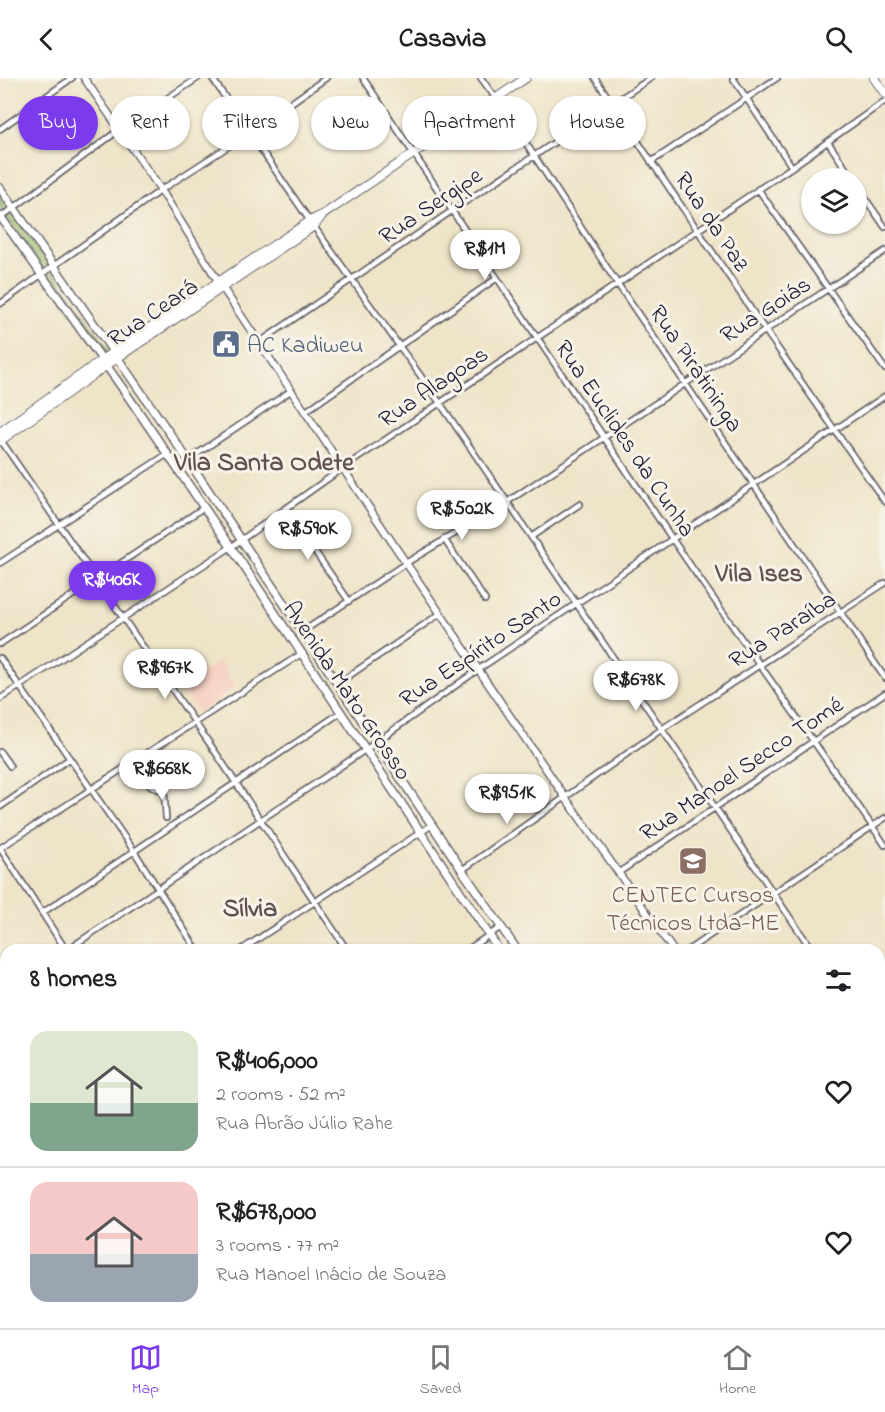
<!DOCTYPE html>
<html lang="en">
<head>
<meta charset="utf-8">
<style>
  body { margin:0; font-family:"Indie Flower",sans-serif; background:#f6f6f6; color:#202124; height:100vh; display:flex; flex-direction:column; font-size:22px; white-space:nowrap }
  * { box-sizing:border-box; margin:0 }
  p { font-size:20px; color:#757577 }
  .icon { flex:none; width:33px; height:33px; fill:none; stroke:currentColor; stroke-width:2; stroke-linecap:round; stroke-linejoin:round }
  .map { position:relative; flex:1; overflow:hidden }
  .drawer { position:absolute; left:0px; top:866px; width:885px; height:386px; display:flex; flex-direction:column; background:#fff; border-radius:18px 18px 0 0; box-shadow:0 2px 4px #0004 }
  .drawer>* { flex:none }
  .guide { position:absolute; left:18px; top:18px; width:849px; height:54px; display:flex; gap:12px }
  .fabs { position:absolute; left:801px; top:90px; display:grid; gap:12px }
  .fabs a { display:grid; place-items:center; width:66px; height:66px; border-radius:50%; background:#fff; box-shadow:0 2px 4px #0004; font-size:30px }
  .price { position:absolute; translate:-50% -51px; padding:0 14px; border-radius:21px; background:#fff; color:#222; font-size:20px; line-height:39px; filter:drop-shadow(0 2px 3px #0008) }
  .price::after { content:''; position:absolute; left:50%; top:36px; width:18px; height:14px; margin-left:-9px; background:inherit; clip-path:polygon(0 0,100% 0,50% 100%) }
  .price.current { background:#7c3aed; color:#fff }
  ul { padding:0; list-style:none }
  li { display:flex; align-items:center; gap:18px; height:150px; padding:0 30px }
  li+li { border-top:2px solid #e0e0e0 }
  li span { display:grid; place-items:center; flex:none; width:168px; height:120px; border-radius:18px; color:#555 }
  li>.icon { margin-inline-start:auto }
  span .icon { width:72px; height:72px; fill:#fffc; stroke-width:1 }
  li b { font-size:26px }
  h2 { display:flex; justify-content:space-between; align-items:center; height:72px; padding:0 30px; font-size:26px }
  .pill { padding:0 21px; border-radius:27px; background:#fff; box-shadow:0 2px 4px #0004; font-size:21px; line-height:54px }
  .pill.current { background:#7c3aed; color:#fff }
  header { display:flex; justify-content:space-between; align-items:center; height:78px; padding:0 30px; background:#fff; font-size:27px; font-weight:700 }
  .tab-bar { display:flex; justify-content:space-around; align-items:center; height:84px; border-top:2px solid #e0e0e0; background:#fff; font-size:16px; color:#757577 }
  .tab-bar a { display:grid; justify-items:center; gap:3px }
  .tab-bar .current { color:#7c3aed }
  .map>svg:first-child { display:block }
</style>
</head>
<body>
<header><svg class="icon" aria-label="back" viewBox="0 0 24 24"><path d="M15 5l-7 7 7 7"/></svg>Casavia<svg class="icon" aria-label="search" viewBox="0 0 24 24"><circle cx="10" cy="10" r="6"/><path d="M15 15l6 6"/></svg></header>
<div class="map">
<svg width="885" height="1250" viewBox="0 0 885 1250">
  <rect width="100%" height="100%" fill="#f7f3e8"/>
  <filter id="ink" filterUnits="userSpaceOnUse"><feTurbulence type="fractalNoise" baseFrequency=".0167" numOctaves="2"/><feDisplacementMap in="SourceGraphic" scale="12" xChannelSelector="R" yChannelSelector="G"/><feConvolveMatrix kernelMatrix="1 2 1 2 8 2 1 2 1" color-interpolation-filters="sRGB"/></filter>
  <filter id="wash" filterUnits="userSpaceOnUse"><feTurbulence type="fractalNoise" baseFrequency=".008" numOctaves="4" result="noise"/><feDisplacementMap in="SourceGraphic" scale="24" xChannelSelector="R" yChannelSelector="G"/><feGaussianBlur stdDeviation="1.35" result="paint"/><feColorMatrix in="noise" values="0 0 0 0 0 0 0 0 0 0 0 0 0 0 0 0 0 1.4 0 .05"/><feComposite in="paint" operator="in"/></filter>
  <g filter="url(#wash)">
    <rect width="100%" height="100%" fill="#efe4c8"/>
    <path fill="#f6d2c4" d="M219,583l17,26 -38,26 -18,-27z"/>
    <path fill="#9dc16c" stroke="#607254" stroke-width="1.5" d="M0,116l110,159 -6,4 -104,-150z"/>
  </g>
  <g filter="url(#ink)">
    <g fill="none" stroke-linecap="round" stroke-linejoin="round">
      <g stroke="#6a666c" stroke-width="8">
        <path id="minor" d="M212,0l98,143 130,182 372,547
          M363,0c105,155 207,311 312,465 69,101 141,200 210,302
          M481,0l24,33 112,172 268,395
          M595,0l170,252 120,172
          M733,0l59,89
          M0,51l72,-51
          M828,64l24,36
          M651,84l126,-84
          M856,107l29,42
          M758,111l127,180
          M0,140l119,-88 79,-52
          M0,226l161,-114 88,-57 77,-55
          M260,264l193,-132 198,-132
          M306,333l191,-133
          M0,361l216,314 131,197
          M188,382l104,-70
          M285,430l64,93
          M531,459l49,-33
          M444,461l41,61
          M0,485l166,-108
          M302,554l104,-69 101,-61 378,-251
          M0,566l203,-136
          M0,580l134,193 63,99
          M337,606l104,-71
          M0,621l237,-156 106,-75 449,-301 93,-66
          M0,674l10,14
          M148,674l2,33 7,4 7,1 -3,-33
          M164,712l2,28
          M0,729l69,-48
          M0,770l301,-194
          M0,770l66,102
          M462,792l200,-141 223,-146
          M618,795l267,-180
          M42,835l298,-200
          M67,872l298,-200 114,-81 406,-273
          M241,872l191,-125
          M467,872l34,-23
          M688,872l197,-132
          M879,900l6,10
          M0,917l6,-5
          M0,964l6,9
          M879,964l6,-4
          M879,1061h6
          M0,1097l6,-5
          M0,1186l6,9
          M879,1190l6,-4
          M40,1245l3,5
          M192,1245l3,5
          M317,1245l4,5
          M451,1245l3,5
          M599,1245l3,5
          M125,1250l7,-5
          M575,1250l7,-5
          M791,1250l7,-5"/>
      </g>
      <g stroke="#6a666c" stroke-width="9">
        <path id="tertiary" d="M84,0l77,112 57,91 188,282 159,234 108,153
          M879,896l6,-4
          M879,1175l6,9"/>
      </g>
      <g stroke="#6a666c" stroke-width="10">
        <path id="secondary" d="M0,110l188,272 274,410 55,80
          M0,138l123,173 108,158 268,403
          M756,1245l3,5
          M773,1245l4,5
          M352,1250l8,-5"/>
      </g>
      <g stroke="#6a666c" stroke-width="10">
        <path id="primary" d="M874,0l11,16
          M0,354l113,-80 197,-131 14,-7 202,-136
          M0,363l117,-83 197,-132 7,-9"/>
      </g>
      <use href="#minor" stroke="#fff" stroke-width="4.5"/>
      <use href="#tertiary" stroke="#fff" stroke-width="6"/>
      <use href="#secondary" stroke="#fff" stroke-width="7"/>
      <use href="#primary" stroke="#fff" stroke-width="8"/>
    </g>
  </g>
  <defs>
    <g id="civic-square" transform="scale(1.5)"><rect x="-9" y="-9" width="18" height="18" rx="4" fill="#5c6f8a" stroke="#f7f3e8"/><path d="M-.6-6.5H3V-4.5H.6V-3L4-1V1h2V6H-6V1h2V-1L-.6-3ZM-1.2 2.5V6h2.4V2.5Z" fill="#fff"/></g>
    <g id="school-square" transform="scale(1.5)"><rect x="-9" y="-9" width="18" height="18" rx="4" fill="#8d6e63" stroke="#f7f3e8"/><path d="M0-5L7-2L0 1L-7-2ZM-4 1L0 2.5L4 1V4Q0 6-4 4Z" fill="#fff"/></g>
  </defs>
  <g fill-rule="evenodd">
    <use href="#civic-square" x="226" y="266"/>
    <use href="#school-square" x="693" y="783"/>
  </g>
  <g text-anchor="middle" stroke-width="6" stroke-linejoin="round" paint-order="stroke">
    <g font-size="24" fill="#22223b" stroke="#f7f3e8">
      <text transform="translate(430 127) rotate(-34)" y="8">Rua Sergipe</text>
      <text transform="translate(713 143) rotate(56)" y="8">Rua da Paz</text>
      <text transform="translate(765 231) rotate(-33)" y="8">Rua Goiás</text>
      <text transform="translate(152 234) rotate(-34)" y="8">Rua Ceará</text>
      <text transform="translate(697 290) rotate(56)" y="8">Rua Piratininga</text>
      <text transform="translate(433 308) rotate(-34)" y="8">Rua Alagoas</text>
      <text transform="translate(626 360) rotate(56)" y="8">Rua Euclides da Cunha</text>
      <text transform="translate(782 551) rotate(-33)" y="8">Rua Paraíba</text>
      <text transform="translate(480 570) rotate(-34)" y="8">Rua Espírito Santo</text>
      <text transform="translate(348 612) rotate(56)" y="8">Avenida Mato Grosso</text>
      <text transform="translate(741 690) rotate(-34)" y="8">Rua Manoel Secco Tomé</text>
    </g>
    <g font-size="24" fill="#4e5e75" stroke="#f7f3e8" text-anchor="start">
      <text x="247" y="274">AC Kadiweu</text>
    </g>
    <g font-size="24" fill="#785e54" stroke="#f7f3e8">
      <text x="693" y="824">CENTEC Cursos<tspan x="693" dy="28">Técnicos Ltda-ME</tspan></text>
    </g>
    <g font-size="26" font-weight="bold" fill="#62514d" stroke="#f7f3e8">
      <text x="264" y="392">Vila Santa Odete</text>
      <text x="759" y="503">Vila Ises</text>
      <text x="250" y="838">Sílvia</text>
    </g>
  </g>
</svg>
<div class="fabs">
<a><svg class="icon" aria-label="layers" viewBox="0 0 24 24"><path d="M12 4l9 5-9 5-9-5zM3 14l9 5 9-5"/></svg></a>
</div>
<b class="price" style="left:485px;top:203px">R$1M</b>
<b class="price" style="left:462px;top:463px">R$502K</b>
<b class="price" style="left:308px;top:483px">R$590K</b>
<b class="price current" style="left:112px;top:534px">R$406K</b>
<b class="price" style="left:165px;top:622px">R$967K</b>
<b class="price" style="left:636px;top:634px">R$678K</b>
<b class="price" style="left:162px;top:723px">R$668K</b>
<b class="price" style="left:507px;top:747px">R$951K</b>
<div class="guide">
<a class="pill current">Buy</a>
<a class="pill">Rent</a>
<a class="pill">Filters</a>
<a class="pill">New</a>
<a class="pill">Apartment</a>
<a class="pill">House</a>
</div>
<section class="drawer">
<h2>8 homes<svg class="icon" aria-label="filters" viewBox="0 0 24 24"><path d="M4 7h16M4 17h16"/><circle cx="9" cy="7" r="2"/><circle cx="15" cy="17" r="2"/></svg></h2>
<ul>
<li><span style="background:linear-gradient(#dfe7d0 60%,#7fa58c 0)"><svg class="icon" aria-label="home" viewBox="0 0 24 24"><path d="M3 11l9-7 9 7M6 9v11h12V9"/></svg></span><div><b>R$406,000</b><p>2 rooms · 52 m²</p><p>Rua Abrão Júlio Rahe</p></div><svg class="icon" aria-label="heart" viewBox="0 0 24 24"><path d="M12 20l-8-8c-3-5 5-10 8-4 3-6 11-1 8 4z"/></svg></li>
<li><span style="background:linear-gradient(#f6c9c9 60%,#9aa5b1 0)"><svg class="icon" aria-label="home" viewBox="0 0 24 24"><path d="M3 11l9-7 9 7M6 9v11h12V9"/></svg></span><div><b>R$678,000</b><p>3 rooms · 77 m²</p><p>Rua Manoel Inácio de Souza</p></div><svg class="icon" aria-label="heart" viewBox="0 0 24 24"><path d="M12 20l-8-8c-3-5 5-10 8-4 3-6 11-1 8 4z"/></svg></li>
</ul>
</section>
</div>
<nav class="tab-bar">
<a class="current"><svg class="icon" aria-label="map" viewBox="0 0 24 24"><path d="M3 6l6-2 6 2 6-2v14l-6 2-6-2-6 2zM9 4v14M15 6v14"/></svg>Map</a>
<a><svg class="icon" aria-label="saved" viewBox="0 0 24 24"><path d="M7 4h10v16l-5-4-5 4z"/></svg>Saved</a>
<a><svg class="icon" aria-label="home" viewBox="0 0 24 24"><path d="M3 11l9-7 9 7M6 9v11h12V9"/></svg>Home</a>
</nav>
</body>
</html>
